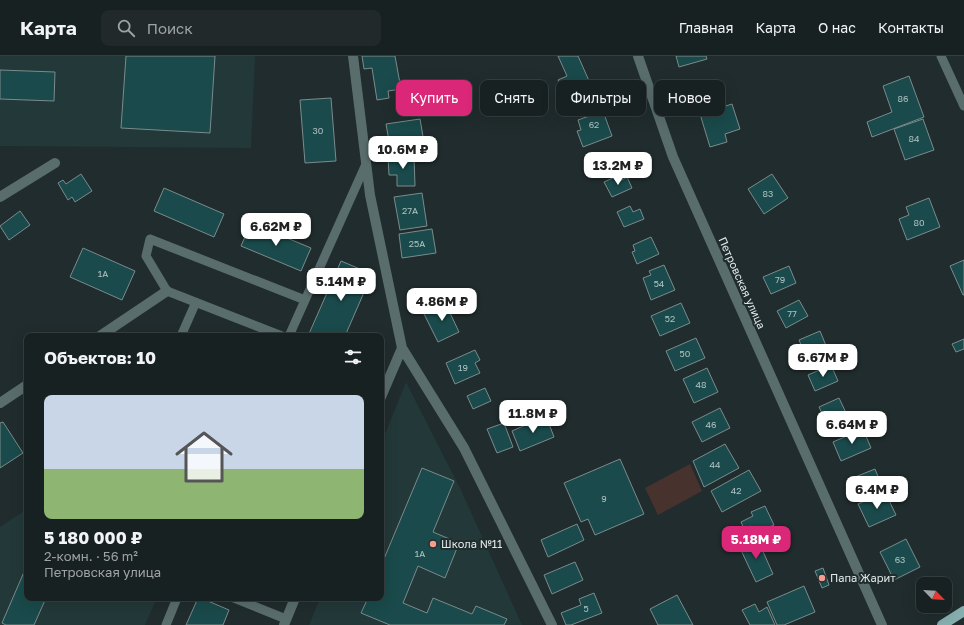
<!DOCTYPE html>
<html lang="ru">
<head>
<meta charset="utf-8">
<style>
  body { margin:0; font-family:"Golos Text",sans-serif; background:#21292a; color:#f1f3f6; height:100vh; display:flex; flex-direction:column; font-size:15px; white-space:nowrap }
  * { box-sizing:border-box; margin:0 }
  p { font-size:13px; color:#9fa3a5 }
  .icon { flex:none; width:22px; height:22px; fill:none; stroke:currentColor; stroke-width:2; stroke-linecap:round; stroke-linejoin:round }
  .map { position:relative; flex:1; overflow:hidden }
  .side { position:absolute; left:24px; top:277px; width:360px; height:268px; display:flex; flex-direction:column; background:#182122; border-radius:8px; box-shadow:0 4px 16px #0002,0 0 0 1px #363e40 }
  .side>* { flex:none }
  .banner { position:absolute; left:396px; top:24px; width:380px; height:36px; display:flex; gap:8px }
  .needle { width:26px; rotate:115deg }
  .fabs { position:absolute; left:916px; top:521px; display:grid; gap:8px }
  .fabs a { display:grid; place-items:center; width:36px; height:36px; border-radius:8px; background:#182122; box-shadow:0 4px 16px #0002,0 0 0 1px #363e40; font-size:20px }
  .price { position:absolute; translate:-50% -34px; padding:0 9px; border-radius:8px; background:#fff; color:#222; font-size:13px; line-height:26px; filter:drop-shadow(0 1px 2px #0008) }
  .price::after { content:''; position:absolute; left:50%; top:24px; width:12px; height:9px; margin-left:-6px; background:inherit; clip-path:polygon(0 0,100% 0,50% 100%) }
  .price.current { background:#db2777; color:#fff }
  ul { padding:0; list-style:none }
  li { display:grid; align-content:center; gap:8px; height:212px; padding:0 20px }
  li+li { border-top:1px solid #363e40 }
  li span { display:grid; place-items:center; height:124px; border-radius:8px; color:#555 }
  li>.icon { margin-inline-start:auto }
  span .icon { width:72px; height:72px; fill:#fffc; stroke-width:1 }
  li b { font-size:17px }
  h2 { display:flex; justify-content:space-between; align-items:center; height:48px; padding:0 20px; font-size:17px }
  .chip { padding:0 14px; border-radius:8px; background:#182122; box-shadow:0 4px 16px #0002,0 0 0 1px #363e40; font-size:14px; line-height:36px }
  .chip.current { background:#db2777; color:#fff }
  header { display:flex; align-items:center; gap:24px; box-sizing:border-box; height:56px; padding:0 20px; background:#182122; border-bottom:1px solid #363e40 }
  header strong { font-size:19px }
  nav { display:flex; gap:22px; margin-inline-start:auto; font-size:14px }
  .search { width:280px; height:36px; background:#21292a; display:flex; align-items:center; gap:10px; box-sizing:border-box; padding:0 14px; border-radius:8px; color:#9fa3a5; font-size:15px }
  .map>svg:first-child { display:block }
</style>
</head>
<body>
<header>
<strong>Карта</strong>
<div class="search"><svg class="icon" aria-label="search" viewBox="0 0 24 24"><circle cx="10" cy="10" r="6"/><path d="M15 15l6 6"/></svg>Поиск</div>
<nav><a>Главная</a><a>Карта</a><a>О нас</a><a>Контакты</a></nav>
</header>
<div class="map">
<svg width="964" height="569" viewBox="0 0 964 569">
  <rect width="100%" height="100%" fill="#202c2d"/>
  <path fill="#233839" d="M0,0h255l-4,92 -251,-2z
    M406,326l55,108 61,135h-213l11,-27h61v-154z
    M27,453v89h130l-12,27h-145v-98z"/>
  <path fill="#48322e" d="M690,408l12,27 -44,24 -13,-27z"/>
  <path fill="#1a4a4b" stroke="#7c8b8b" d="M126,0h89l-5,77 -89,-5z
    M362,0h33l6,33 -13,2 1,7 -12,2 -5,-32 -8,1z
    M558,0h20l16,36 -25,12 -11,-24 9,-4z
    M676,0h30l1,3 -28,8z
    M0,14l55,2 -1,29 -54,-2z
    M909,20l15,41 -52,20 -5,-15 25,-10 -9,-26z
    M331,42l5,63 -31,2 -5,-63z
    M732,48l8,25 -15,5 2,8 -17,5 -10,-33z
    M603,55l9,25 -29,11 -6,-16 4,-1 -3,-10z
    M420,63l5,29 -34,5 -5,-29z
    M923,63l11,31 -29,10 -11,-31z
    M414,100l1,30h-18v-11h-8l-1,-18z
    M81,118l11,17 -17,11 -3,-5 -4,3 -10,-17 5,-3 3,4z
    M772,118l16,24 -24,16 -16,-25z
    M617,120l3,5 7,-4 5,11 -20,9 -8,-15z
    M164,132l60,26 -10,23 -60,-26z
    M422,137l5,33 -27,4 -6,-33z
    M929,142l11,29 -33,13 -8,-21 10,-4 -3,-8z
    M630,150l3,6 7,-3 4,10 -20,8 -7,-15z
    M20,155l10,14 -21,15 -9,-14z
    M251,167l60,25 -10,23 -60,-25z
    M432,173l4,24 -34,5 -3,-24z
    M651,181l8,17 -22,10 -5,-12 3,-1 -2,-6z
    M83,192l52,23 -13,29 -52,-23z
    M964,204v35h-1l-13,-29z
    M341,205l31,13 -27,62h-37z
    M664,209l11,25 -24,10 -8,-22 8,-3 -2,-4z
    M789,210l7,17 -25,11 -8,-17z
    M799,244l9,16 -22,12 -9,-17z
    M448,246l5,10 -3,1 9,19 -21,10 -14,-28z
    M681,247l9,20 -30,13 -9,-20z
    M820,275l7,17 -21,9 -7,-17z
    M696,282l9,20 -30,13 -9,-20z
    M964,283v10l-8,3 -4,-8z
    M475,294l5,10 -5,3 5,10 -25,11 -9,-21z
    M831,309l7,16 -23,10 -7,-16z
    M707,312l11,24 -24,11 -11,-24z
    M485,332l6,13 -18,8 -6,-13z
    M839,342l10,21 -20,9 -10,-21z
    M720,352l10,20 -28,14 -10,-20z
    M546,360l8,21 -34,14 -8,-20z
    M3,366l20,31 -23,15v-45z
    M504,367l9,24 -16,6 -10,-24z
    M863,373l8,19 -30,13 -8,-19z
    M725,388l14,24 -35,19 -11,-26z
    M620,403l24,55 -49,21 -7,-16 -7,3 -17,-39z
    M422,412l32,13 -21,51 26,11 -14,35 -27,-12 -15,37 24,10 6,-15 39,16 4,-8 31,13 -3,6h-114l-29,-12 7,-15h13v-32z
    M875,413l6,15 -25,10 -6,-15z
    M749,414l12,21 -39,21 -11,-21z
    M885,436l11,23 -27,12 -11,-23z
    M765,450l9,19 -20,9 -3,-8 -7,3 -3,-7 12,-6 -2,-4z
    M577,468l7,16 -36,17 -7,-17z
    M757,482l16,36 -17,8 -17,-36z
    M906,483l14,28 -26,13 -14,-28z
    M575,506l8,18 -31,14 -8,-19z
    M27,509v33h19l-12,27h-28l-4,-2z
    M823,512l6,17 -7,3 -7,-17z
    M804,530l11,26 -31,13h-7l-10,-23z
    M594,537l8,20 -31,12h-5l-5,-12 20,-8 -2,-6z
    M677,539l16,30h-35l-8,-16z
    M198,542h3l28,12 -6,15h-37z
    M755,548l4,8 8,-5 8,18h-25l-8,-15z"/>
  <g fill="none" stroke-linecap="round" stroke-linejoin="round">
    <path stroke="#5a6d6d" stroke-width="9" d="M941,0l23,50
      M181,280l15,-34
      M282,280l-115,-45 -21,-35 4,-17 155,61
      M289,280l77,-172
      M234,542l52,21
      M166,569l11,-27"/>
    <path stroke="#5a6d6d" stroke-width="10" d="M353,0l17,139 32,153 -21,49
      M638,0l35,101 209,468
      M0,141l55,-34
      M100,280l67,-45
      M402,292l62,100 88,177
      M0,347l27,-18
      M284,569l11,-27"/>
    <path stroke="#88b0b1" stroke-width="10" d="M942,569l22,-14"/>
  </g>
  <g fill="#f59d8e" stroke="#202c2d" stroke-width="1.5">
    <circle cx="433" cy="488" r="4"/>
    <circle cx="822" cy="522" r="4"/>
  </g>
  <g text-anchor="middle" stroke-width="4" stroke-linejoin="round" paint-order="stroke">
    <g font-size="9" fill="#afc1c2">
      <text x="903" y="46">86</text>
      <text x="594" y="72">62</text>
      <text x="318" y="78">30</text>
      <text x="914" y="86">84</text>
      <text x="768" y="141">83</text>
      <text x="410" y="158">27А</text>
      <text x="919" y="170">80</text>
      <text x="417" y="191">25А</text>
      <text x="103" y="221">1А</text>
      <text x="780" y="227">79</text>
      <text x="659" y="231">54</text>
      <text x="792" y="261">77</text>
      <text x="670" y="266">52</text>
      <text x="685" y="301">50</text>
      <text x="463" y="315">19</text>
      <text x="701" y="332">48</text>
      <text x="711" y="372">46</text>
      <text x="715" y="412">44</text>
      <text x="736" y="438">42</text>
      <text x="604" y="446">9</text>
      <text x="420" y="501">1А</text>
      <text x="900" y="507">63</text>
      <text x="586" y="556">5</text>
    </g>
    <g font-size="11" fill="#e1e9e9" stroke="#202c2d">
      <text transform="translate(742 227) rotate(66)" y="4">Петровская улица</text>
    </g>
    <g font-size="11" fill="#e1e9e9" stroke="#202c2d" text-anchor="start">
      <text x="441" y="492">Школа №11</text>
      <text x="830" y="526">Папа Жарит</text>
    </g>
  </g>
</svg>
<div class="fabs">
<a><svg class="needle" viewBox="-14 -14 28 28"><path d="M0-13l5 13h-10z" fill="#e53935"/><path d="M0 13l5-13h-10z" fill="#9fa3a5"/></svg></a>
</div>
<b class="price" style="left:403px;top:114px">10.6M ₽</b>
<b class="price" style="left:618px;top:130px">13.2M ₽</b>
<b class="price" style="left:276px;top:191px">6.62M ₽</b>
<b class="price" style="left:341px;top:246px">5.14M ₽</b>
<b class="price" style="left:442px;top:266px">4.86M ₽</b>
<b class="price" style="left:823px;top:322px">6.67M ₽</b>
<b class="price" style="left:533px;top:378px">11.8M ₽</b>
<b class="price" style="left:852px;top:389px">6.64M ₽</b>
<b class="price" style="left:877px;top:454px">6.4M ₽</b>
<b class="price current" style="left:756px;top:504px">5.18M ₽</b>
<div class="banner">
<a class="chip current">Купить</a>
<a class="chip">Снять</a>
<a class="chip">Фильтры</a>
<a class="chip">Новое</a>
</div>
<section class="side">
<h2>Объектов: 10<svg class="icon" aria-label="filters" viewBox="0 0 24 24"><path d="M4 7h16M4 17h16"/><circle cx="9" cy="7" r="2"/><circle cx="15" cy="17" r="2"/></svg></h2>
<ul>
<li><span style="background:linear-gradient(#c9d6e8 60%,#8fb573 0)"><svg class="icon" aria-label="home" viewBox="0 0 24 24"><path d="M3 11l9-7 9 7M6 9v11h12V9"/></svg></span><div><b>5 180 000 ₽</b><p>2-комн. · 56 m²</p><p>Петровская улица</p></div></li>
</ul>
</section>
</div>
</body>
</html>
